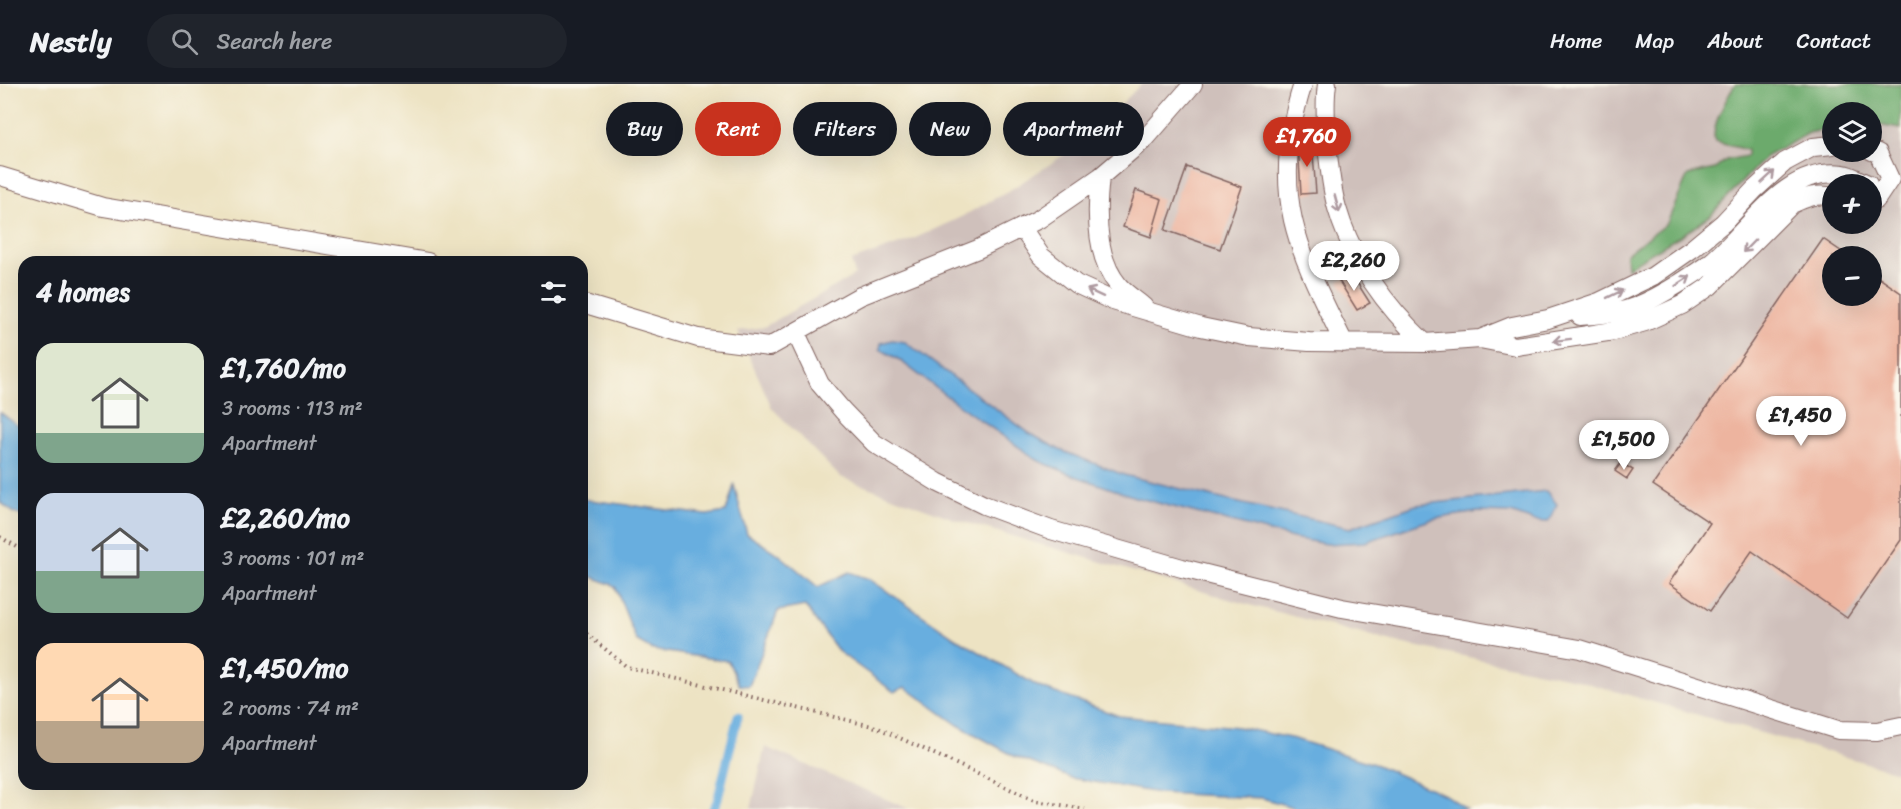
<!DOCTYPE html>
<html lang="en">
<head>
<meta charset="utf-8">
<style>
  body { margin:0; font-family:Sriracha,sans-serif; background:#20242c; color:#f1f3f6; height:100vh; display:flex; flex-direction:column; font-size:22px; white-space:nowrap }
  * { box-sizing:border-box; margin:0 }
  p { font-size:20px; color:#9ea1a6 }
  .icon { flex:none; width:33px; height:33px; fill:none; stroke:currentColor; stroke-width:2; stroke-linecap:round; stroke-linejoin:round }
  .map { position:relative; flex:1; overflow:hidden }
  .panel { position:absolute; left:18px; top:172px; width:570px; height:534px; display:flex; flex-direction:column; background:#171b24; border-radius:18px; box-shadow:0 6px 24px #0002 }
  .panel>* { flex:none }
  .hud { position:absolute; left:606px; top:18px; width:570px; height:54px; display:flex; gap:12px }
  .fabs { position:absolute; left:1822px; top:18px; display:grid; gap:12px }
  .fabs a { display:grid; place-items:center; width:60px; height:60px; border-radius:50%; background:#171b24; box-shadow:0 6px 24px #0002; font-size:30px }
  .price { position:absolute; translate:-50% -51px; padding:0 14px; border-radius:21px; background:#fff; color:#222; font-size:20px; line-height:39px; filter:drop-shadow(0 2px 3px #0008) }
  .price::after { content:''; position:absolute; left:50%; top:36px; width:18px; height:14px; margin-left:-9px; background:inherit; clip-path:polygon(0 0,100% 0,50% 100%) }
  .price.on { background:#c8321e; color:#fff }
  ul { padding:0; list-style:none }
  li { display:flex; align-items:center; gap:18px; height:150px; padding:0 18px }
  li span { display:grid; place-items:center; flex:none; width:168px; height:120px; border-radius:18px; color:#555 }
  li>.icon { margin-inline-start:auto }
  span .icon { width:72px; height:72px; fill:#fffc; stroke-width:1 }
  li b { font-size:26px }
  h2 { display:flex; justify-content:space-between; align-items:center; height:72px; padding:0 18px; font-size:26px }
  .pill { padding:0 21px; border-radius:27px; background:#171b24; box-shadow:0 6px 24px #0002; font-size:21px; line-height:54px }
  .pill.on { background:#c8321e; color:#fff }
  header { display:flex; align-items:center; gap:36px; box-sizing:border-box; height:84px; padding:0 30px; background:#171b24; border-bottom:2px solid #363941 }
  header strong { font-size:28px }
  nav { display:flex; gap:33px; margin-inline-start:auto; font-size:21px }
  .search { width:420px; height:54px; background:#20242c; display:flex; align-items:center; gap:15px; box-sizing:border-box; padding:0 21px; border-radius:33px; color:#9ea1a6; font-size:22px }
  .map>svg:first-child { display:block }
</style>
</head>
<body>
<header>
<strong>Nestly</strong>
<div class="search"><svg class="icon" aria-label="search" viewBox="0 0 24 24"><circle cx="10" cy="10" r="6"/><path d="M15 15l6 6"/></svg>Search here</div>
<nav><a>Home</a><a>Map</a><a>About</a><a>Contact</a></nav>
</header>
<div class="map">
<svg width="1901" height="725" viewBox="0 0 1901 725">
  <rect width="100%" height="100%" fill="#fbf7ec"/>
  <filter id="ink" filterUnits="userSpaceOnUse"><feTurbulence type="fractalNoise" baseFrequency=".0167" numOctaves="2"/><feDisplacementMap in="SourceGraphic" scale="12" xChannelSelector="R" yChannelSelector="G"/><feConvolveMatrix kernelMatrix="1 2 1 2 8 2 1 2 1" color-interpolation-filters="sRGB"/></filter>
  <filter id="wash" filterUnits="userSpaceOnUse"><feTurbulence type="fractalNoise" baseFrequency=".008" numOctaves="4" result="noise"/><feDisplacementMap in="SourceGraphic" scale="24" xChannelSelector="R" yChannelSelector="G"/><feGaussianBlur stdDeviation="1.35" result="paint"/><feColorMatrix in="noise" values="0 0 0 0 0 0 0 0 0 0 0 0 0 0 0 0 0 1.4 0 .05"/><feComposite in="paint" operator="in"/></filter>
  <g filter="url(#wash)">
    <rect width="100%" height="100%" fill="#ede3c3"/>
    <path fill="#cfc0bb" fill-rule="evenodd" d="M1141,0h760v689l-335,-96 -177,-36 -147,-38 -285,-83 -117,-43 -68,-69 -34,-77 26,-4 91,-52 -4,-14 60,-21 50,-23 49,-27 57,-37 42,-36zM1833,28h39v40h-39zM1833,100h39v40h-39zM1833,172h39v40h-39z
      M765,663l144,62h-158z"/>
    <path fill="#6caa6c" stroke="#5b644c" stroke-width="1.5" d="M1735,0h166v45l-29,-5v-12h-39v16l-24,5 -44,24 -54,58 -18,13 -66,40 -1,-14 41,-31 21,-48 27,-6 11,-9 21,-4v-6l-32,-8c-5,-15 12,-44 20,-58z"/>
    <path fill="#68aedf" stroke="#596685" stroke-width="1.5" d="M892,256l13,2 124,91 31,17 64,25 102,25 124,28 66,-23 130,-14 11,13 -9,18 -15,-1 -22,-8 -33,-1 -45,7 -68,23 -39,2 -33,-6 -158,-41 -63,-22 -33,-14 -79,-55 -62,-47 -18,-10 1,-6z
      M0,328l24,18v87l-11,-5 -13,-10z
      M734,401l13,49 34,22 37,31 31,-15 20,7 85,58 85,50 80,29 119,11 57,12 82,26 68,30 21,14h-167l-37,-11 -103,-5 -88,-15 -57,-22 -56,-31 -53,-38 -11,5 -55,-40 -34,-46 -27,5 -29,75 -10,-1 -11,-24 -75,-11 -17,-10 -21,-54 -33,-13v-74l125,16 19,-3z"/>
    <g fill="none" stroke-linecap="round" stroke-linejoin="round">
      <path stroke="#68aedf" stroke-width="9" d="M713,725l4,-7 21,-86"/>
    </g>
    <g id="blocks">
      <path fill="#edb49f" d="M1312,57l4,52 -15,1 -3,-52z
        M1187,83l55,20 -22,62 -55,-19z
        M1136,106l26,9 -11,38 -28,-10z
        M1823,155l25,17h-15v40h39v-23l29,20v247l-54,78 -95,-67 -42,60 -41,-28 41,-60 -57,-38z
        M1351,189l19,30 -13,7 -18,-29z
        M1621,379l12,7 -6,9 -12,-8z"/>
    </g>
  </g>
  <g filter="url(#ink)">
    <use href="#blocks" fill-opacity="0" stroke="#836460" stroke-width="1.5"/>
    <g fill="none" stroke-linecap="round" stroke-linejoin="round">
      <g stroke="#836460" stroke-width="20">
        <path id="lane" d="M1303,0c-14,43 -20,91 -10,136 10,43 32,84 51,123
          M1327,0c-3,20 -1,40 0,60 2,22 4,43 10,64 15,52 49,99 88,135
          M1872,67l6,2 12,26 -14,21 -4,1
          M0,92l103,31 325,55
          M1100,93c-4,34 -5,81 19,109 7,8 17,14 25,21
          M1022,144l19,28 35,28 37,17 88,26 48,10 60,5 116,1 55,-4 36,7 98,-15 31,-9 37,-17 28,-19 82,-82c14,-7 26,-11 41,-7
          M582,219l116,35 71,9 91,-51 118,-47 61,-30 61,-42 46,-39 47,-54
          M1580,232c12,-1 25,-2 37,-4 29,-5 69,-32 93,-49 40,-32 73,-97 133,-89 8,1 17,7 25,10
          M796,249l24,51 23,27 31,32 63,39 47,23 67,25 131,38 160,40 238,41 258,81 39,1 24,-5
          M1480,255l32,-13 36,-7 51,-17 54,-26 40,-28 30,-25 31,-33 31,-28 28,-15 20,-2"/>
      </g>
      <path stroke="#836460" stroke-width="4" stroke-dasharray="1.5 4.5" stroke-linecap="butt" d="M0,453l24,14
        M582,546l45,37 249,60 160,74 49,8"/>
      <use href="#lane" stroke="#fff" stroke-width="18"/>
    </g>
    <defs><path id="oneway-shaft" d="M-6 0H5M1.5-3L5.5 0L1.5 3" fill="none" stroke-width="1.6" stroke-linecap="round" stroke-linejoin="round" transform="scale(1.5)"/></defs>
    <g stroke="#ae9aa0">
      <use href="#oneway-shaft" transform="translate(1768 93) rotate(-43)"/>
      <use href="#oneway-shaft" transform="translate(1337 120) rotate(75)"/>
      <use href="#oneway-shaft" transform="translate(1749 162) rotate(134)"/>
      <use href="#oneway-shaft" transform="translate(1683 197) rotate(-33)"/>
      <use href="#oneway-shaft" transform="translate(1095 209) rotate(-155)"/>
      <use href="#oneway-shaft" transform="translate(1615 210) rotate(-26)"/>
      <use href="#oneway-shaft" transform="translate(1562 256) rotate(173)"/>
    </g>
  </g>
</svg>
<div class="fabs">
<a><svg class="icon" aria-label="layers" viewBox="0 0 24 24"><path d="M12 4l9 5-9 5-9-5zM3 14l9 5 9-5"/></svg></a>
<a>+</a>
<a>−</a>
</div>
<b class="price on" style="left:1307px;top:84px">£1,760</b>
<b class="price" style="left:1354px;top:208px">£2,260</b>
<b class="price" style="left:1801px;top:363px">£1,450</b>
<b class="price" style="left:1624px;top:387px">£1,500</b>
<div class="hud">
<a class="pill">Buy</a>
<a class="pill on">Rent</a>
<a class="pill">Filters</a>
<a class="pill">New</a>
<a class="pill">Apartment</a>
</div>
<section class="panel">
<h2>4 homes<svg class="icon" aria-label="filters" viewBox="0 0 24 24"><path d="M4 7h16M4 17h16"/><circle cx="9" cy="7" r="2"/><circle cx="15" cy="17" r="2"/></svg></h2>
<ul>
<li><span style="background:linear-gradient(#dfe7d0 75%,#7fa58c 0)"><svg class="icon" aria-label="home" viewBox="0 0 24 24"><path d="M3 11l9-7 9 7M6 9v11h12V9"/></svg></span><div><b>£1,760/mo</b><p>3 rooms · 113 m²</p><p>Apartment</p></div></li>
<li><span style="background:linear-gradient(#c9d6e8 65%,#7fa58c 0)"><svg class="icon" aria-label="home" viewBox="0 0 24 24"><path d="M3 11l9-7 9 7M6 9v11h12V9"/></svg></span><div><b>£2,260/mo</b><p>3 rooms · 101 m²</p><p>Apartment</p></div></li>
<li><span style="background:linear-gradient(#ffd9b3 65%,#b9a48a 0)"><svg class="icon" aria-label="home" viewBox="0 0 24 24"><path d="M3 11l9-7 9 7M6 9v11h12V9"/></svg></span><div><b>£1,450/mo</b><p>2 rooms · 74 m²</p><p>Apartment</p></div></li>
</ul>
</section>
</div>
</body>
</html>
